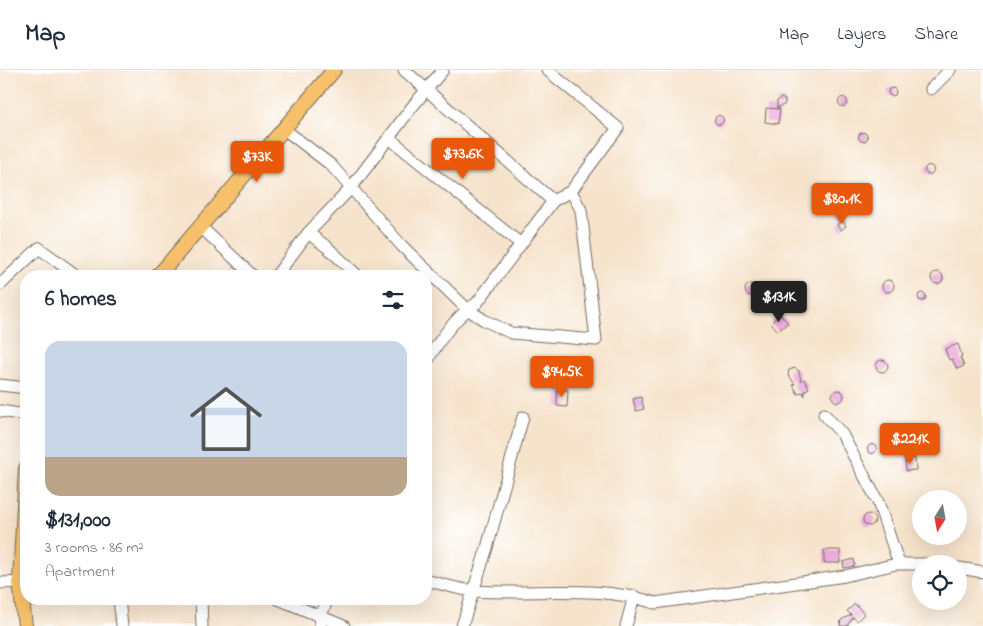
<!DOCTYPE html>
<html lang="en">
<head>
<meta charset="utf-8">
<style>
  body { margin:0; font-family:"Indie Flower",sans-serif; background:#f2f2f3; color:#1f2937; height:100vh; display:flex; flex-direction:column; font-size:19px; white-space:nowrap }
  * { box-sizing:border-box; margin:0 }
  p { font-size:16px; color:#747a83 }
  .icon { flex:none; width:28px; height:28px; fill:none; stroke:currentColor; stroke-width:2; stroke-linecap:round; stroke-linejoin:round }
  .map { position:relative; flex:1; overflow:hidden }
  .sheet { position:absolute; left:20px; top:200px; width:412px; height:335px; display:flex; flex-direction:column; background:#fff; border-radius:20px; box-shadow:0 5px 20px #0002 }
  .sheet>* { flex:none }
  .needle { width:32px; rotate:191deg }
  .controls { position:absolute; left:912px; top:420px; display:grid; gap:10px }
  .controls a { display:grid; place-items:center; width:55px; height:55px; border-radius:50%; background:#fff; box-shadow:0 5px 20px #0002; font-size:25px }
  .price { position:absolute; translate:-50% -42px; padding:0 11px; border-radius:5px; background:#ea580c; color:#fff; font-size:16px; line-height:32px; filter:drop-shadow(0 1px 2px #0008) }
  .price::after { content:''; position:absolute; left:50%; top:30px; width:15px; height:11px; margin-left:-8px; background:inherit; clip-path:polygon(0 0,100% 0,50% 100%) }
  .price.active { background:#222; color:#fff }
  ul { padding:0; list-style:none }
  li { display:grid; align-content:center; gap:10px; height:265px; padding:0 25px }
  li+li { border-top:1px solid #e0e1e3 }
  li span { display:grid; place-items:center; height:155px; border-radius:15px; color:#555 }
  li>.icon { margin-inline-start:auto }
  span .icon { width:90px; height:90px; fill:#fffc; stroke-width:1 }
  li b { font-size:21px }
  h2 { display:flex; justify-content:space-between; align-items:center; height:60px; padding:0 25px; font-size:21px }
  header { display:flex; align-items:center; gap:30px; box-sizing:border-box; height:70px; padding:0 25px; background:#fff; border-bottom:1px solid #e0e1e3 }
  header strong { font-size:24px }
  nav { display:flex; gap:28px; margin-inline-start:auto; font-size:18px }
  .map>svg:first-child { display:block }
</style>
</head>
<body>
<header>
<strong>Map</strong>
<nav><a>Map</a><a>Layers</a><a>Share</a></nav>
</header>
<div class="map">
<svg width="983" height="556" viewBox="0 0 983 556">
  <rect width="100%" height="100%" fill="#fff"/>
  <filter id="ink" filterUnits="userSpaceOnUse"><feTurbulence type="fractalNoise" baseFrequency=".02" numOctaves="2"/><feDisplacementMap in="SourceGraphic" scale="10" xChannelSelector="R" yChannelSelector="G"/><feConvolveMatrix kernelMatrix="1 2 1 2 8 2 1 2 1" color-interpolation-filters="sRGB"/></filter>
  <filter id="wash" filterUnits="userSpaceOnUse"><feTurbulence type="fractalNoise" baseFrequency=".0096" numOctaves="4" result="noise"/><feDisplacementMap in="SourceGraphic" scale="20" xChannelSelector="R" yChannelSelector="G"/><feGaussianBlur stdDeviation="1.12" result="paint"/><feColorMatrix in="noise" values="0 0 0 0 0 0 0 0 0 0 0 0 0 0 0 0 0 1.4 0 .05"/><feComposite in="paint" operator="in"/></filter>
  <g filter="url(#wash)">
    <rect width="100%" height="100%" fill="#f6e3cb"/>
    <g id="blocks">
      <path fill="#eaa8da" d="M888 22a4 4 0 1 1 8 0a4 4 0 1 1-8 0Z
        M838.5 32a4.5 4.5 0 1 1 9 0a4.5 4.5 0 1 1-9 0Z
        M781,28l4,2v4l-8,4v-7z
        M766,38l14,1 -2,15 -13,-2z
        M714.5 50a4.5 4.5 0 1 1 9 0a4.5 4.5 0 1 1-9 0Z
        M858.5 67a4.5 4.5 0 1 1 9 0a4.5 4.5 0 1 1-9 0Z
        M924.5 100a4.5 4.5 0 1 1 9 0a4.5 4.5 0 1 1-9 0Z
        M845,137l2,2 1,4 -5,5 -4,-7 2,-3z
        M842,149l4,7 -5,4 -4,-5z
        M931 208a6 6 0 1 1 12 0a6 6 0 1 1-12 0Z
        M882 216a6 6 0 1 1 12 0a6 6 0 1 1-12 0Z
        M745 220a6 6 0 1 1 12 0a6 6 0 1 1-12 0Z
        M918 227a4 4 0 1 1 8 0a4 4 0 1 1-8 0Z
        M780,244l8,9 -10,8 -7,-8z
        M958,274l4,12 -2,1 4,9 -7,3 -5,-10 -3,1 -4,-11z
        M876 296a6 6 0 1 1 12 0a6 6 0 1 1-12 0Z
        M795,298l4,3 2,10 3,-2 5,9 -5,3 1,5 -3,-4 -4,2 -5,-9 2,-1 -7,-9 1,-5z
        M557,320h11l-1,17 -10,-1z
        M832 326a6 6 0 1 1 12 0a6 6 0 1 1-12 0Z
        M641,327l3,12 -8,2 -3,-12z
        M887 379a6 6 0 1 1 12 0a6 6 0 1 1-12 0Z
        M867.5 379a4.5 4.5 0 1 1 9 0a4.5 4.5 0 1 1-9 0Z
        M915,388l1,12 -10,1 -1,-12z
        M863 450a6 6 0 1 1 12 0a6 6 0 1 1-12 0Z
        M824,480h16v13h-16z
        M854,489l1,7 -11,2 -1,-6z
        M855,534l9,10 -7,7 -4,-4 -6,9h-7l1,-6 10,-5 -4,-4z"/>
    </g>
  </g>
  <g filter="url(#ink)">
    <use href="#blocks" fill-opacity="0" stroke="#726b63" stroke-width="1"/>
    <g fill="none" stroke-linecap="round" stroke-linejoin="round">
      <g stroke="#726b63" stroke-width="13">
        <path id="minor" d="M404,0l149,131
          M931,19l19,-19
          M284,59l47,36 71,81 65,63 17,11 27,13 85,7 -15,-130 -10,-19
          M389,68l132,106
          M201,157l52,49
          M308,163l19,14 31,29
          M276,206l32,-43 43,-45 61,-81 31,-37
          M0,215l39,-37 38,28
          M426,293c12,-21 31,-48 51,-60l76,-102 18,-10 47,-63 -71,-58
          M0,315l26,3
          M0,341l26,4
          M824,344l18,20 36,68 21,62
          M959,498l24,4
          M426,510c16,4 33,10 49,11 60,4 122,-7 180,12l190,-27 51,-12h40
          M0,513l26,-1
          M119,529l3,27
          M201,529l1,27
          M278,529l66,27
          M320,556l1,-11 7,-16
          M462,556l25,-78 36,-131
          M626,556l8,-30"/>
      </g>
      <g stroke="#726b63" stroke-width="16">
        <path id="major" d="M158,206l176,-206
          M25,556l-5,-44 6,-114"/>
      </g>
      <use href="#minor" stroke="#fff" stroke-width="11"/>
      <use href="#major" stroke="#f6c16b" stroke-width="14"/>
    </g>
  </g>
</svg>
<div class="controls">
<a><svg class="needle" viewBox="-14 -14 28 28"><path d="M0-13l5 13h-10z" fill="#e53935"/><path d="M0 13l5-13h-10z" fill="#747a83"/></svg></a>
<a><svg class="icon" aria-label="locate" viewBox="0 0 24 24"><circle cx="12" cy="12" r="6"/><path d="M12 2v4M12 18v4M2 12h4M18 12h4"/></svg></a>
</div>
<b class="price" style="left:463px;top:110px">$73.6K</b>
<b class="price" style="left:257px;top:113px">$73K</b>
<b class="price" style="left:842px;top:155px">$80.1K</b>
<b class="price active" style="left:779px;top:253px">$131K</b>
<b class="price" style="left:562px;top:328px">$94.5K</b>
<b class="price" style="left:910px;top:395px">$221K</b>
<section class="sheet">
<h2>6 homes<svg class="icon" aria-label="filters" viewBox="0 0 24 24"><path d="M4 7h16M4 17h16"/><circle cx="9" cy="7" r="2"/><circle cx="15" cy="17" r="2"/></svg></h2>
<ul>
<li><span style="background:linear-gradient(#c9d6e8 75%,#b9a48a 0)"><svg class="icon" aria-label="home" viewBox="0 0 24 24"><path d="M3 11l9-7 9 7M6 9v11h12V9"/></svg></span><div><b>$131,000</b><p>3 rooms · 86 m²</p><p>Apartment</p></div></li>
</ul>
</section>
</div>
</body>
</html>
